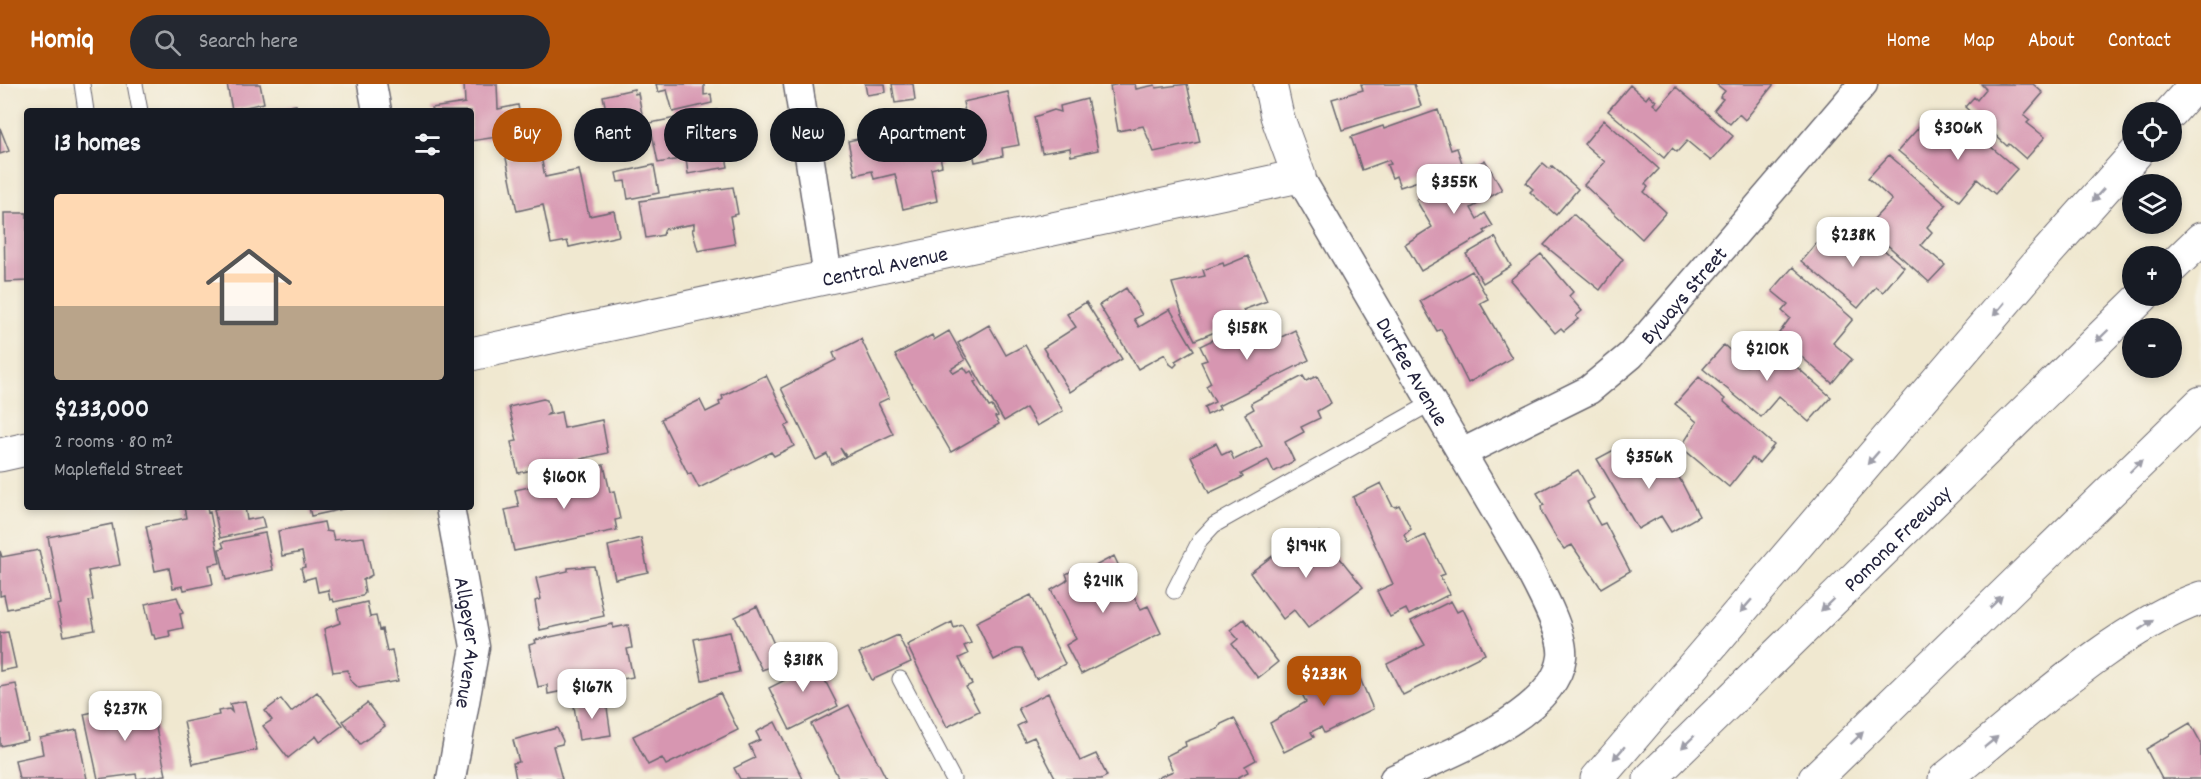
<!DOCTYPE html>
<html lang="en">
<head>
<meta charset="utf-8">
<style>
  body { margin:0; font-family:Dekko,sans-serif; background:#242831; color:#f1f3f6; height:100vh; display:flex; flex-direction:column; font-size:22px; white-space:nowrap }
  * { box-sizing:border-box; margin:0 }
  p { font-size:20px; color:#9ea1a6 }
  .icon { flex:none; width:33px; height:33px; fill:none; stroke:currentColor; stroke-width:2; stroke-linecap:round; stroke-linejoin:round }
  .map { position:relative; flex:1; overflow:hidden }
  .side { position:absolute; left:24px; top:24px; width:450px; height:402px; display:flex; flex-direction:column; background:#171b24; border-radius:6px; box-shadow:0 3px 9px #0003 }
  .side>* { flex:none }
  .guide { position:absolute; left:492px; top:24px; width:570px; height:54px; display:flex; gap:12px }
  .controls { position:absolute; left:2122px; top:18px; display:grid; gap:12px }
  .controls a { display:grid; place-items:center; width:60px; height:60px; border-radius:50%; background:#171b24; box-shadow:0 3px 9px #0003; font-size:30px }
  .price { position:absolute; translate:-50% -51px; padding:0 14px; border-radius:12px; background:#fff; color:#222; font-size:20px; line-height:39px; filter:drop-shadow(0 2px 3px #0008) }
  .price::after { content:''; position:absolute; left:50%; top:36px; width:18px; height:14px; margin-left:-9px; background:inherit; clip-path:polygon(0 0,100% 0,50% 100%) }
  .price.selected { background:#b45309; color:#fff }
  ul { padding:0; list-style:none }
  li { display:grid; align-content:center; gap:12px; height:318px; padding:0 30px }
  li span { display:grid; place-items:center; height:186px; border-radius:6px; color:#555 }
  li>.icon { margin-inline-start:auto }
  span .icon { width:108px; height:108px; fill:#fffc; stroke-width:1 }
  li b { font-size:26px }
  h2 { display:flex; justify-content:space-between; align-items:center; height:72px; padding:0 30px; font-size:26px }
  .tag { padding:0 21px; border-radius:27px; background:#171b24; box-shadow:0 3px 9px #0003; font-size:21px; line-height:54px }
  .tag.selected { background:#b45309; color:#fff }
  header { display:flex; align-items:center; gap:36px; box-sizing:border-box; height:84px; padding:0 30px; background:#b45309; color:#fff }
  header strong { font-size:28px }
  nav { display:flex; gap:33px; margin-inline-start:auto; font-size:21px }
  .search { width:420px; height:54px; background:#242831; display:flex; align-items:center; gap:15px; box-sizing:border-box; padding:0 21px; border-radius:33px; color:#9ea1a6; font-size:22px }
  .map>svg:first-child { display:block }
</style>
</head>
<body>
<header>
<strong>Homiq</strong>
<div class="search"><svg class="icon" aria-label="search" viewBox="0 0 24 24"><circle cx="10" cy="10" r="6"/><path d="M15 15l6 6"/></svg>Search here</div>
<nav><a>Home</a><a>Map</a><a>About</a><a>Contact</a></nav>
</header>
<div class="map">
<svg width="2201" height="695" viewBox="0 0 2201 695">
  <rect width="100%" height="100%" fill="#f7f3e8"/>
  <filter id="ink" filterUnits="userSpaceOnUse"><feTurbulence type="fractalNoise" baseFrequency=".0167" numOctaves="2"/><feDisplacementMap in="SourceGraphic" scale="12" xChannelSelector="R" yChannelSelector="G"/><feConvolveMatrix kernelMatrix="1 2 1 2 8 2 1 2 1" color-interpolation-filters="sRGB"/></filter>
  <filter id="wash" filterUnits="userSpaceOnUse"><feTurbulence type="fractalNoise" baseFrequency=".008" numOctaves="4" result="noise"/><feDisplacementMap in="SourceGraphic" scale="24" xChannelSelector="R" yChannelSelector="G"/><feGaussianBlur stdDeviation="1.35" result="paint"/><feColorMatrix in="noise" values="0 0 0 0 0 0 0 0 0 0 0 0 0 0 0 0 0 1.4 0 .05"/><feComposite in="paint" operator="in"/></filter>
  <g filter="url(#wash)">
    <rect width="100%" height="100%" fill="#f0e8d0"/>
    <g id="blocks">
      <path fill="#d796b1" d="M227,0h33l4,19 -32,7z
        M464,0h33l1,25 20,-4 5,28 -52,8v-30h-39l-1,-3 34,-5z
        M656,0h48v11l7,-1 1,9 -39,9 -6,-22 -9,2z
        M865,0h20l1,8 -19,3z
        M892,0h21l2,16 -20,3z
        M1119,0h16l1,5 19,-4 1,3 31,-4 13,58 -46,10 -11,-26 -25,5 -8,-45z
        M1361,0h53l7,22 -79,24 -10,-31 31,-9z
        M1716,0h58l-29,36 -6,-6 -9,10 -16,-14 9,-11 -3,-2 5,-6z
        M1981,0h52l10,9 -19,22 6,5 -3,3 18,14 -19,22 -17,-15 -2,2 -42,-39 9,-10 3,3 9,-11z
        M1630,1l16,14 3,-4 7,6 -3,3 5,4 18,-21 57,49 -22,25 -24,-20 -10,11 -5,-4 -8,10 -56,-47z
        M634,5l1,5 3,-1 4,21 -3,1v3l-30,6 -6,-28z
        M1008,8l11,53 -17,3 1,8 -28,6 -12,-60z
        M1087,15l11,51 -27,6 -1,-8 -28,5 -8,-36 20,-7 7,2 -1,-6z
        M296,21l1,6h-27v-1z
        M717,26l11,57 -40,7 -2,-16 -28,5 -8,-40z
        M1438,26l13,40 6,-2 6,18 -63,21 -4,-11 -4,2 -5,-13 4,-1 -2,-4 -27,10 -11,-33 32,-11 1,3z
        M938,32l4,19 -6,2 6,29 -11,3 6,32 -34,8 -8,-35 -21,5 -2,-8 -17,4 -7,-34 79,-17 -2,-6z
        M1604,36l55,49 -14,15 3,3 -4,5 22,20 -24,27 -58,-54 21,-23 -21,-18z
        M1964,40l53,45 -22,25 -18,-15 -18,22 -61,-50 23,-26 22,19 5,-5 2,2z
        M0,44l9,23 -9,3z
        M540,67l5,26 34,-7 10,46 25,-5 5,25 -50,11 -2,-6 -16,3 -8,-39 -26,6 -11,-53z
        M1889,71l57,50 -19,22 5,5 -11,13 24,20 -16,17 -54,-48 4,-5 -8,-7 21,-22 -24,-22z
        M1485,76l17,30 -31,18 6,11 8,-6 8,13 -9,5 2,2 -65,38 -16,-27 27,-17 -16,-27z
        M1543,79l7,6 2,-3 26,23 -22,26 -26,-23 3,-3 -7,-6z
        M654,81l5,28 -31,6 -3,-18 -7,1 -2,-9z
        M733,103l5,27 -8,2 5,28 -37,7 -6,-22h2v-5l-29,5 -2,6 -17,3 -6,-37z
        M4,129h23v68l-22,1z
        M1573,130l50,45 -23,31 -56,-45z
        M1823,151l23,19 9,-11 6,4 8,-10 35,30 -21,25 -7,-5 -18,21 -57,-47z
        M1495,153l16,29 -28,17 -17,-29z
        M1541,170l32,38 -4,4 13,15 -6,5 2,3 -14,12 -3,-3 -6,5 -45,-53z
        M1248,172l19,45 -24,9 4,9 -52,21 -13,-26 -10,-31 33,-7 -2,-6 20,-7 1,3z
        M1793,183l60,52 -20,24 19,16 -20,24 -55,-47 13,-18 -8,-7 6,-7 -16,-13z
        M1472,187l16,28 -8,4 32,55 -44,25 -27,-54 -4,2 -17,-30z
        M1126,204l16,27 -8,4 5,8 31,-18 24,41 -19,11 2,3 -3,3 -4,-3 -5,-10 -27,15 -39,-64z
        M1086,218l36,57 -52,33 -27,-44 33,-21 -9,-13z
        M1256,235l12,25 27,-14 14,30 -91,46 2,3 -13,6 -3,-8 11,-5 -9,-16 5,-3 -10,-21 6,-2 -7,-14z
        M989,241l17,30 19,-10 38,66 -26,15 -11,-18 -22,13 -46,-78z
        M949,247l16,29 -14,9 3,4 10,-6 4,6 3,-2 6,10 -3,1 15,25 3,-1 6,10 -3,1 4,7 -48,28 -56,-97 37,-20 2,5z
        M861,255l28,59 -11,5 15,31 -47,22 -6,-8 5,9 -13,7 -5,-10 -11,6 -35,-72 55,-28 -3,-7z
        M1768,258l63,55 -22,25 -30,-26 -18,21 -58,-48 21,-24 23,21z
        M766,291l24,49 -5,2 9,20 -20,10 -3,-4 -72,36 -8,-15 -3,1 -27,-55 39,-19 6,12 14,-7 -1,-3 4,-3 -1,-3z
        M1303,292l3,5 11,-5 14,27 -14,8 3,7 -19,9 3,5 -19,10 9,19 -20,11 -6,-12 -27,14 2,3 -34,16 -18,-37 25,-13 6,12 8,-4 4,9 28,-14 -17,-32 9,-5 -3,-6z
        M1699,293l26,22 -2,2 51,44 -15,18 -7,-5 -23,29 -48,-40 16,-25 -22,-18z
        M543,315l4,1 3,12 -3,3 14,-3 3,16 38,-8 6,33 -90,20 -7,-31 6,-1 -8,-34z
        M1625,360l16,28 28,-14 30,58 -28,16 -10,-16 -23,13 -41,-70z
        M604,381l6,27 4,-1 6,28 -5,1 2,10 -103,21 -9,-41 14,-3 -4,-17 51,-11 -1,-5z
        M1578,386l16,28 -7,4 13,23 5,-2 25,48 -29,17 -29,-43 -8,4 -6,-8 -16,-28 -1,-7 3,-1 -7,-12z
        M1381,399l11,22 3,2 4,-2 12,24 -7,6 4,8 17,-8 20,39 -5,2 10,18 -41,21 -3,-6 -16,8 -13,-26 16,-7 -40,-87z
        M184,423h23l1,6 2,-1 10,51 -11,2 4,19 -29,6 -1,-4 -10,2 -4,-20 -14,3 -9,-45 40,-8z
        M225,423h20l2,13 15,-3 3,11 -45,10 -6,-29z
        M309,423h39v1l-37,8z
        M324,438l2,9 6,1 2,8 30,-3 8,38 -9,5 2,13 -3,3 -28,6 -1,-3 -3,1 -2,-10 -10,2 -3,-15 -11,3 -3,-12 4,-1 -3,-15 -20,4 -4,-25z
        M112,440l8,41 -32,6 5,29 -4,1 6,29 -31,6 -7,-31 4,-1 -13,-67z
        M1319,448l44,55 -55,41 -14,-18 -11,9 -33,-46 53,-40 5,7z
        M265,449l8,37 -47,10 -7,-31 5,-1 -2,-6z
        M641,454l7,34 -33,7 -7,-33z
        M39,466l11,50 -43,9 -3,-14 -4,1v-45l2,6z
        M1114,472l10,21 7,-3 4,8 -7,3 13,24 7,-3 13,27 -80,41 -15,-29 10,-6 -25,-49 14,-8 3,-3 -2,-5 15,-8 3,6z
        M594,482l10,50 -64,14 -5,-29 6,-2 -5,-21 32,-7v-3z
        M1031,511l34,69 -29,15 -15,-30h-6l-21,11 -18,-38z
        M177,513l6,16 -3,1 3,14 -14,3 1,5 -15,3 -1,-4h-2l-7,-31z
        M1451,517l6,11 6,-3 22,45 -82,41 -16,-31 38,-19 -14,-24z
        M367,518l3,15 6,-1 3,14 3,-1 5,22 5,-1 6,31 -39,7 -9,-8 -2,-10 -15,2 -9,-43 16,-6 -3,-14z
        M757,522l25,56 -20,8 -27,-53z
        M1244,535l34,43 -20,16 -26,-34 6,-5 -8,-9z
        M952,538l2,6 8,-3 9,18 -7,3 4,8 -9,4 13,26 -6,3 13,24 -32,16 -40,-82z
        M613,540v4l15,-3 4,23 -5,1 6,28 -85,17 -1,-9 -9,2 -9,-42 7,-2 -1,-3z
        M8,548l8,36 -16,3v-38z
        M730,548l9,40 -37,8 -8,-41z
        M898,551l13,27 -39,18 -13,-27z
        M811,569l27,53 -48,24 -21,-42 28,-14 -7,-13z
        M1353,578l20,47 -49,24 -3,-6 -10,5 3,5 -30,15 -14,-29 36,-21 -7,-14z
        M16,600l12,56 -28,6v-59z
        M317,608l26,33 -23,17 -4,-6 -28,22 -25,-32 9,-6 -7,-9 16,-12 10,13z
        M720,609l18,37 -72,35 -4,-7 -14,7 -15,-29z
        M1048,609l32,68 16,-7 11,22 -6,3h-45l-22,-42 -9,4 -8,-15 8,-4 -7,-14z
        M150,616l16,75 -29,4 -1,-5 -38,5 -14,-65z
        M245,617l12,49 -64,14 -9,-42 35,-7 -1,-4 11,-2 3,3 -2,-8z
        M606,617l5,34 -32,5 -5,-34z
        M367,619l18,23 -25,18 -17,-23z
        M849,621l37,73 -3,1h-44l-28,-55z
        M1234,634l22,42 -11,6 3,6 -13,7h-80l18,-8 -7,-15 20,-10 -1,-4 33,-13 3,-5z
        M775,638l28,57h-63l-6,-11 21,-10 -6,-13 11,-5 -4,-8z
        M2190,639l11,20v36h-39l-16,-30z
        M557,644l6,13 -1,3 -9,2 9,33h-46l-3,-16 6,-1 -6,-22z
        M77,646l10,49h-68l-4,-19 28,-6 -3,-16z"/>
    </g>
  </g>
  <g filter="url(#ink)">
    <use href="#blocks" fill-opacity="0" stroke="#6a676f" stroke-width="1.5"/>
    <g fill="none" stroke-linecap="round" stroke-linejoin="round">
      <g stroke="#6a676f" stroke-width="17">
        <path id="lane" d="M82,0l4,27
          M135,0l5,27
          M1174,507l26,-51 14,-15 219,-123
          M900,595l53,100"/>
      </g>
      <g stroke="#6a676f" stroke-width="31">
        <g id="street">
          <path d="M372,0l5,27"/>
          <path d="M798,0l30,193"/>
          <path id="s1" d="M1299,92l223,380c12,23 43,76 40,101 -7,59 -120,99 -168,122"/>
          <path id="s2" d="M1462,369l127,-63 42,-35 232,-271"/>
          <path id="s3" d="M450,423l25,140 -24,132"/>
        </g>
      </g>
      <g stroke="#6a676f" stroke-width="35">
        <g id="secondary">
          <path id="s4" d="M471,270l828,-178 -22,-60 -7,-32"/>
          <path d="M0,371l27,-6"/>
        </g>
      </g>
      <g stroke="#6a676f" stroke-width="35">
        <g id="highway">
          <path d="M2171,28l25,-28"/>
          <path d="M2172,183l29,-28"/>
          <path d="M1597,695l440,-515 100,-112"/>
          <path id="s5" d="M1650,695l493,-483"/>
          <path d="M1815,695l386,-376"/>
          <path d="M1945,695c74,-59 168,-150 256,-181"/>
        </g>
      </g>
      <use href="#lane" stroke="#fff" stroke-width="15"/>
      <use href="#street" stroke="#fff" stroke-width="28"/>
      <use href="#secondary" stroke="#fff" stroke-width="33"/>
      <use href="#highway" stroke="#fff" stroke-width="33"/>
    </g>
    <defs><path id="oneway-solid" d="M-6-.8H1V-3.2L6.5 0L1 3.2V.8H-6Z" transform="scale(1.5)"/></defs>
    <g fill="#9c9ca7">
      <use href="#oneway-solid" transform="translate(2098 111) rotate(132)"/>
      <use href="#oneway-solid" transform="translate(1999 225) rotate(130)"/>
      <use href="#oneway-solid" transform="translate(2102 252) rotate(136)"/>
      <use href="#oneway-solid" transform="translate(1873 374) rotate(131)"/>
      <use href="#oneway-solid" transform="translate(2136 382) rotate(-44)"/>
      <use href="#oneway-solid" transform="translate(1996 518) rotate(-44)"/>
      <use href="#oneway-solid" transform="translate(1827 521) rotate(136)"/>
      <use href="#oneway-solid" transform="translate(1746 522) rotate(131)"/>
      <use href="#oneway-solid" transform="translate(2146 541) rotate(-33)"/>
      <use href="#oneway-solid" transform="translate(1857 654) rotate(-44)"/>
      <use href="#oneway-solid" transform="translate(1688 658) rotate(136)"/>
      <use href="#oneway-solid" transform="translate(1991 658) rotate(-39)"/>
      <use href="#oneway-solid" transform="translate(1619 669) rotate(131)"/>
    </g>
  </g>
  <g text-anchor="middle" stroke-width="5" stroke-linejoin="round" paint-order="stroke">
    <g font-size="22" fill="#22223b" stroke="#f7f3e8">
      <text dy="8" stroke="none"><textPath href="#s4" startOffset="423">Central Avenue</textPath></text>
      <text dy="8" stroke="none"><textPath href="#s2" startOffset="276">Byways Street</textPath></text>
      <text dy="8" stroke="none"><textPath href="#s1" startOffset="226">Durfee Avenue</textPath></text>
      <text dy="8" stroke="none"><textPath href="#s5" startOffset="345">Pomona Freeway</textPath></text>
      <text dy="8" stroke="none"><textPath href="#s3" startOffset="138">Allgeyer Avenue</textPath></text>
    </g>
  </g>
</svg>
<div class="controls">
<a><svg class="icon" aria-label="locate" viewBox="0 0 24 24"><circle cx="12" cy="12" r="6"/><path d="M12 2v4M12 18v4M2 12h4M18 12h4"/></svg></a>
<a><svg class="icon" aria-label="layers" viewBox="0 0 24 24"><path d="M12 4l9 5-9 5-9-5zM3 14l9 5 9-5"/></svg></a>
<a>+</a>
<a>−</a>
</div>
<b class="price" style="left:1958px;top:77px">$306K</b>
<b class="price" style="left:1454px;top:131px">$355K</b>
<b class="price" style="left:1853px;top:184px">$238K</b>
<b class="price" style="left:1247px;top:277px">$158K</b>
<b class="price" style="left:1767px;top:298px">$210K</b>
<b class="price" style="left:1649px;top:406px">$356K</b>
<b class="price" style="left:564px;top:426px">$160K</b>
<b class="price" style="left:1306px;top:495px">$194K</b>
<b class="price" style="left:1103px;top:530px">$241K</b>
<b class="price" style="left:803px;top:609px">$318K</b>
<b class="price selected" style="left:1324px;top:623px">$233K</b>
<b class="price" style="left:592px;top:636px">$167K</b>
<b class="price" style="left:125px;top:658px">$237K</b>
<div class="guide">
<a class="tag selected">Buy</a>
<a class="tag">Rent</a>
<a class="tag">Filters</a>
<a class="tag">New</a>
<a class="tag">Apartment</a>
</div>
<section class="side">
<h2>13 homes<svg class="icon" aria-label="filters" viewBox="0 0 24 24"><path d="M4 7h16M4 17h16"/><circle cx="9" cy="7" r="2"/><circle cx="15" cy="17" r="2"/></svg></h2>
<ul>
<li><span style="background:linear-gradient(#ffd9b3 60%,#b9a48a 0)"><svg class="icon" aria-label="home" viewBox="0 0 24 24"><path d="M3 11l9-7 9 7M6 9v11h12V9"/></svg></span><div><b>$233,000</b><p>2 rooms · 80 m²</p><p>Maplefield Street</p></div></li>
</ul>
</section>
</div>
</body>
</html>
